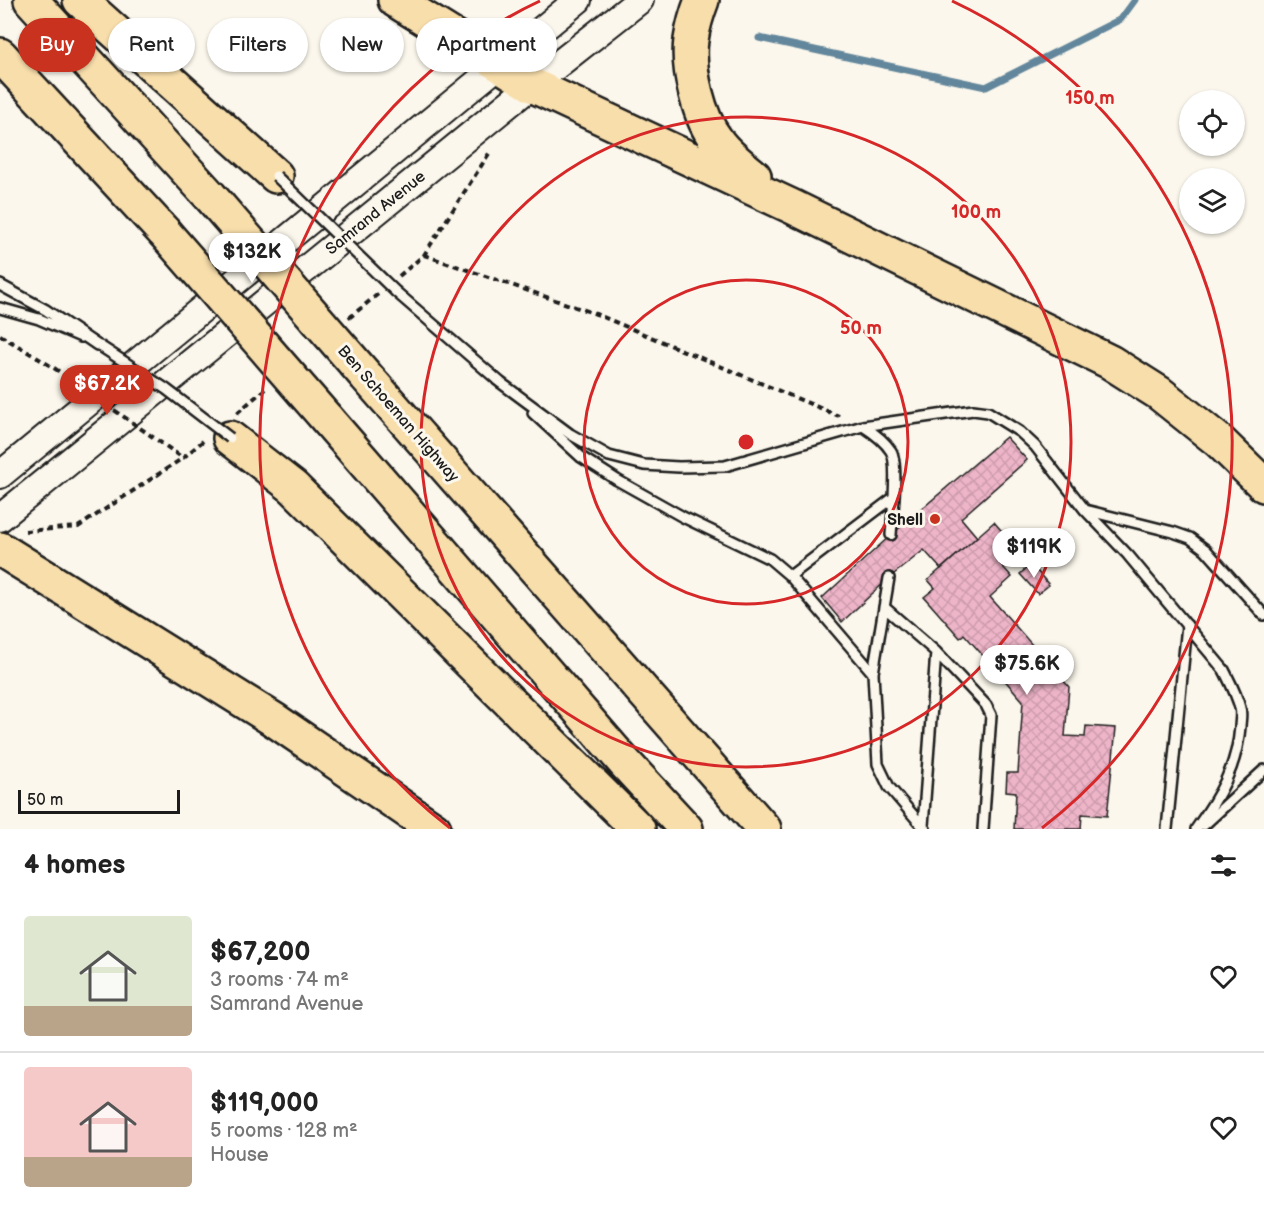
<!DOCTYPE html>
<html lang="en">
<head>
<meta charset="utf-8">
<style>
  body { margin:0; font-family:"Balsamiq Sans",sans-serif; background:#f2f2f2; color:#222; height:100vh; display:flex; flex-direction:column; font-size:22px; white-space:nowrap }
  * { box-sizing:border-box; margin:0 }
  p { font-size:20px; color:#767676 }
  .icon { flex:none; width:33px; height:33px; fill:none; stroke:currentColor; stroke-width:2; stroke-linecap:round; stroke-linejoin:round }
  .map { position:relative; height:829px; overflow:hidden }
  .drawer { display:flex; flex-direction:column; background:#fff; flex:1 }
  .drawer>* { flex:none }
  .guide { position:absolute; left:18px; top:18px; width:600px; height:54px; display:flex; gap:12px }
  .controls { position:absolute; left:1179px; top:90px; display:grid; gap:12px }
  .controls a { display:grid; place-items:center; width:66px; height:66px; border-radius:50%; background:#fff; box-shadow:0 2px 4px #0004; font-size:30px }
  .scale { position:absolute; left:18px; bottom:15px; width:162px; box-sizing:border-box; padding-left:6px; border:3px solid #1c1c1c; border-top:0; font-size:16px; line-height:21px; white-space:nowrap; color:#1c1c1c; -webkit-text-stroke:4px #fbf7ec; paint-order:stroke }
  .price { position:absolute; translate:-50% -51px; padding:0 14px; border-radius:21px; background:#fff; color:#222; font-size:20px; line-height:39px; filter:drop-shadow(0 2px 3px #0008) }
  .price::after { content:''; position:absolute; left:50%; top:36px; width:18px; height:14px; margin-left:-9px; background:inherit; clip-path:polygon(0 0,100% 0,50% 100%) }
  .price.current { background:#c8321e; color:#fff }
  ul { padding:0; list-style:none }
  li { display:flex; align-items:center; gap:18px; height:150px; padding:0 24px }
  li+li { border-top:2px solid #e0e0e0 }
  li span { display:grid; place-items:center; flex:none; width:168px; height:120px; border-radius:6px; color:#555 }
  li>.icon { margin-inline-start:auto }
  span .icon { width:72px; height:72px; fill:#fffc; stroke-width:1 }
  li b { font-size:26px }
  h2 { display:flex; justify-content:space-between; align-items:center; height:72px; padding:0 24px; font-size:26px }
  .tag { padding:0 21px; border-radius:27px; background:#fff; box-shadow:0 2px 4px #0004; font-size:21px; line-height:54px }
  .tag.current { background:#c8321e; color:#fff }
  .map>svg:first-child { display:block }
</style>
</head>
<body>
<div class="map">
<svg width="1264" height="829" viewBox="0 0 1264 829">
  <defs>
    <pattern id="building-cross-hatch" width="8" height="8" patternUnits="userSpaceOnUse" patternTransform="scale(1.5)"><rect width="8" height="8" fill="#eeb5c9"/><path d="M0 0l8 8M0 8l8-8" fill="none" stroke="#cc9bac"/></pattern>
  </defs>
  <rect width="100%" height="100%" fill="#fbf7ec"/>
  <filter id="ink" filterUnits="userSpaceOnUse"><feTurbulence type="fractalNoise" baseFrequency=".0167" numOctaves="2"/><feDisplacementMap in="SourceGraphic" scale="12" xChannelSelector="R" yChannelSelector="G"/><feConvolveMatrix kernelMatrix="1 2 1 2 8 2 1 2 1" color-interpolation-filters="sRGB"/></filter>
  <g filter="url(#ink)">
    <g fill="none" stroke-linecap="round" stroke-linejoin="round">
      <path stroke="#62869b" stroke-width="7" d="M759,38l227,49 135,-68 14,-19"/>
    </g>
    <path fill="url(#building-cross-hatch)" stroke="#1c1c1c" stroke-width="1.5" d="M1006,437l21,23 -66,58 16,19 -36,32 -17,-19 -35,28 -47,44 -20,-24 69,-63z
      M994,522l18,21 -17,15 17,19 -22,20 79,90 -4,49 20,1 1,-11 30,2 -9,88 -25,-2 -1,15h-67l2,-37 -10,-1 1,-18h11l5,-72 -59,-67 -4,4 -36,-41 11,-9 -7,-8z
      M1031,564l18,21 -11,9 -18,-20z"/>
    <g fill="none" stroke-linecap="round" stroke-linejoin="round">
      <g stroke="#1c1c1c" stroke-width="14">
        <path id="service" d="M0,285l46,25 51,35
          M396,292l105,91
          M0,308l39,11 42,18
          M497,380l73,54 39,22 35,9 35,2 46,-1 138,-40 110,-16 15,2 32,20 15,14 50,64 43,45 96,115c6,12 13,25 16,38 2,6 0,13 0,19 -3,40 -21,70 -44,102
          M533,413l48,44 36,23 66,37 87,42 20,17 83,97 5,91 11,23 36,42
          M863,426c11,7 21,14 28,25 8,13 1,67 0,84
          M1085,510l88,22 17,6 16,12 58,65
          M790,576l103,-78
          M884,607l52,45 50,53 5,10 -8,114
          M873,673l16,-95
          M1204,825l60,-55
          M923,826l13,-174
          M1167,829l20,-204"/>
      </g>
      <g stroke="#1c1c1c" stroke-width="30">
        <path id="secondary" d="M0,475l578,-475
          M0,518l532,-433 108,-85"/>
      </g>
      <g stroke="#1c1c1c" stroke-width="38">
        <path id="motorway" d="M31,0l179,196
          M80,0l196,176
          M395,0l137,85 261,122 317,155 49,31 60,48 45,44
          M702,0c-5,13 -9,26 -11,40 -4,29 8,78 26,101 10,14 24,24 37,35
          M0,55l164,177
          M366,376l398,453
          M326,418l298,344 62,67
          M230,438l63,49 345,342
          M0,549l276,172 158,108"/>
      </g>
      <path stroke="#1c1c1c" stroke-width="4" stroke-dasharray="6 4.5" stroke-linecap="butt" d="M424,255l172,59 243,102
        M399,276l25,-21 66,-103
        M349,318l29,-24
        M0,335l54,33
        M237,413l28,-24
        M25,531l53,-4 105,-69 20,-17"/>
      <use href="#service" stroke="#fbf7ec" stroke-width="9"/>
      <use href="#secondary" stroke="#fbf7ec" stroke-width="26"/>
      <use href="#motorway" stroke="#f8deab" stroke-width="33"/>
      <g stroke="#1c1c1c" stroke-width="14" stroke-linecap="butt">
        <path id="service-bridge" d="M276,176l120,116
          M100,346l66,43 64,49"/>
      </g>
      <g stroke="#1c1c1c" stroke-width="38" stroke-linecap="butt">
        <path id="motorway-bridge" d="M210,196l156,180
          M164,232l162,186"/>
      </g>
      <path stroke="#1c1c1c" stroke-width="4" stroke-dasharray="6 4.5" stroke-linecap="butt" d="M54,368l129,90"/>
      <use href="#service-bridge" stroke="#fbf7ec" stroke-width="9"/>
      <use href="#motorway-bridge" stroke="#f8deab" stroke-width="33"/>
    </g>
  </g>
  <g fill="none" stroke="#d62828" stroke-width="3">
    <circle cx="746" cy="442" r="162"/>
    <circle cx="746" cy="442" r="325"/>
    <path d="M450 828A487 487 0 0 1 540 1M952 1A487 487 0 0 1 1042 828"/>
  </g>
  <circle fill="#c8321e" stroke="#fbf7ec" stroke-width="2" cx="935" cy="519" r="6"/>
  <g text-anchor="middle" stroke-width="6" stroke-linejoin="round" paint-order="stroke">
    <g font-size="16" fill="#1c1c1c" stroke="#fbf7ec">
      <text transform="translate(375 212) rotate(-39)" y="6">Samrand Avenue</text>
      <text transform="translate(399 413) rotate(49)" y="6">Ben Schoeman Highway</text>
    </g>
    <g font-size="16" font-weight="bold" fill="#1c1c1c" stroke="#fbf7ec" text-anchor="end">
      <text x="923" y="525">Shell</text>
    </g>
  </g>
  <circle cx="746" cy="442" r="9" fill="#d62828" stroke="#fbf7ec" stroke-width="3"/>
  <g font-size="18" text-anchor="middle" font-weight="bold" fill="#d62828" stroke="#fbf7ec" stroke-width="6" stroke-linejoin="round" paint-order="stroke">
    <text x="1090" y="104">150 m</text>
    <text x="976" y="218">100 m</text>
    <text x="861" y="334">50 m</text>
  </g>
</svg>
<div class="controls">
<a><svg class="icon" aria-label="locate" viewBox="0 0 24 24"><circle cx="12" cy="12" r="6"/><path d="M12 2v4M12 18v4M2 12h4M18 12h4"/></svg></a>
<a><svg class="icon" aria-label="layers" viewBox="0 0 24 24"><path d="M12 4l9 5-9 5-9-5zM3 14l9 5 9-5"/></svg></a>
</div>
<div class="scale">50 m</div>
<b class="price" style="left:252px;top:284px">$132K</b>
<b class="price current" style="left:107px;top:416px">$67.2K</b>
<b class="price" style="left:1034px;top:579px">$119K</b>
<b class="price" style="left:1027px;top:696px">$75.6K</b>
<div class="guide">
<a class="tag current">Buy</a>
<a class="tag">Rent</a>
<a class="tag">Filters</a>
<a class="tag">New</a>
<a class="tag">Apartment</a>
</div>
</div>
<section class="drawer">
<h2>4 homes<svg class="icon" aria-label="filters" viewBox="0 0 24 24"><path d="M4 7h16M4 17h16"/><circle cx="9" cy="7" r="2"/><circle cx="15" cy="17" r="2"/></svg></h2>
<ul>
<li><span style="background:linear-gradient(#dfe7d0 75%,#b9a48a 0)"><svg class="icon" aria-label="home" viewBox="0 0 24 24"><path d="M3 11l9-7 9 7M6 9v11h12V9"/></svg></span><div><b>$67,200</b><p>3 rooms · 74 m²</p><p>Samrand Avenue</p></div><svg class="icon" aria-label="heart" viewBox="0 0 24 24"><path d="M12 20l-8-8c-3-5 5-10 8-4 3-6 11-1 8 4z"/></svg></li>
<li><span style="background:linear-gradient(#f6c9c9 75%,#b9a48a 0)"><svg class="icon" aria-label="home" viewBox="0 0 24 24"><path d="M3 11l9-7 9 7M6 9v11h12V9"/></svg></span><div><b>$119,000</b><p>5 rooms · 128 m²</p><p>House</p></div><svg class="icon" aria-label="heart" viewBox="0 0 24 24"><path d="M12 20l-8-8c-3-5 5-10 8-4 3-6 11-1 8 4z"/></svg></li>
</ul>
</section>
</body>
</html>
